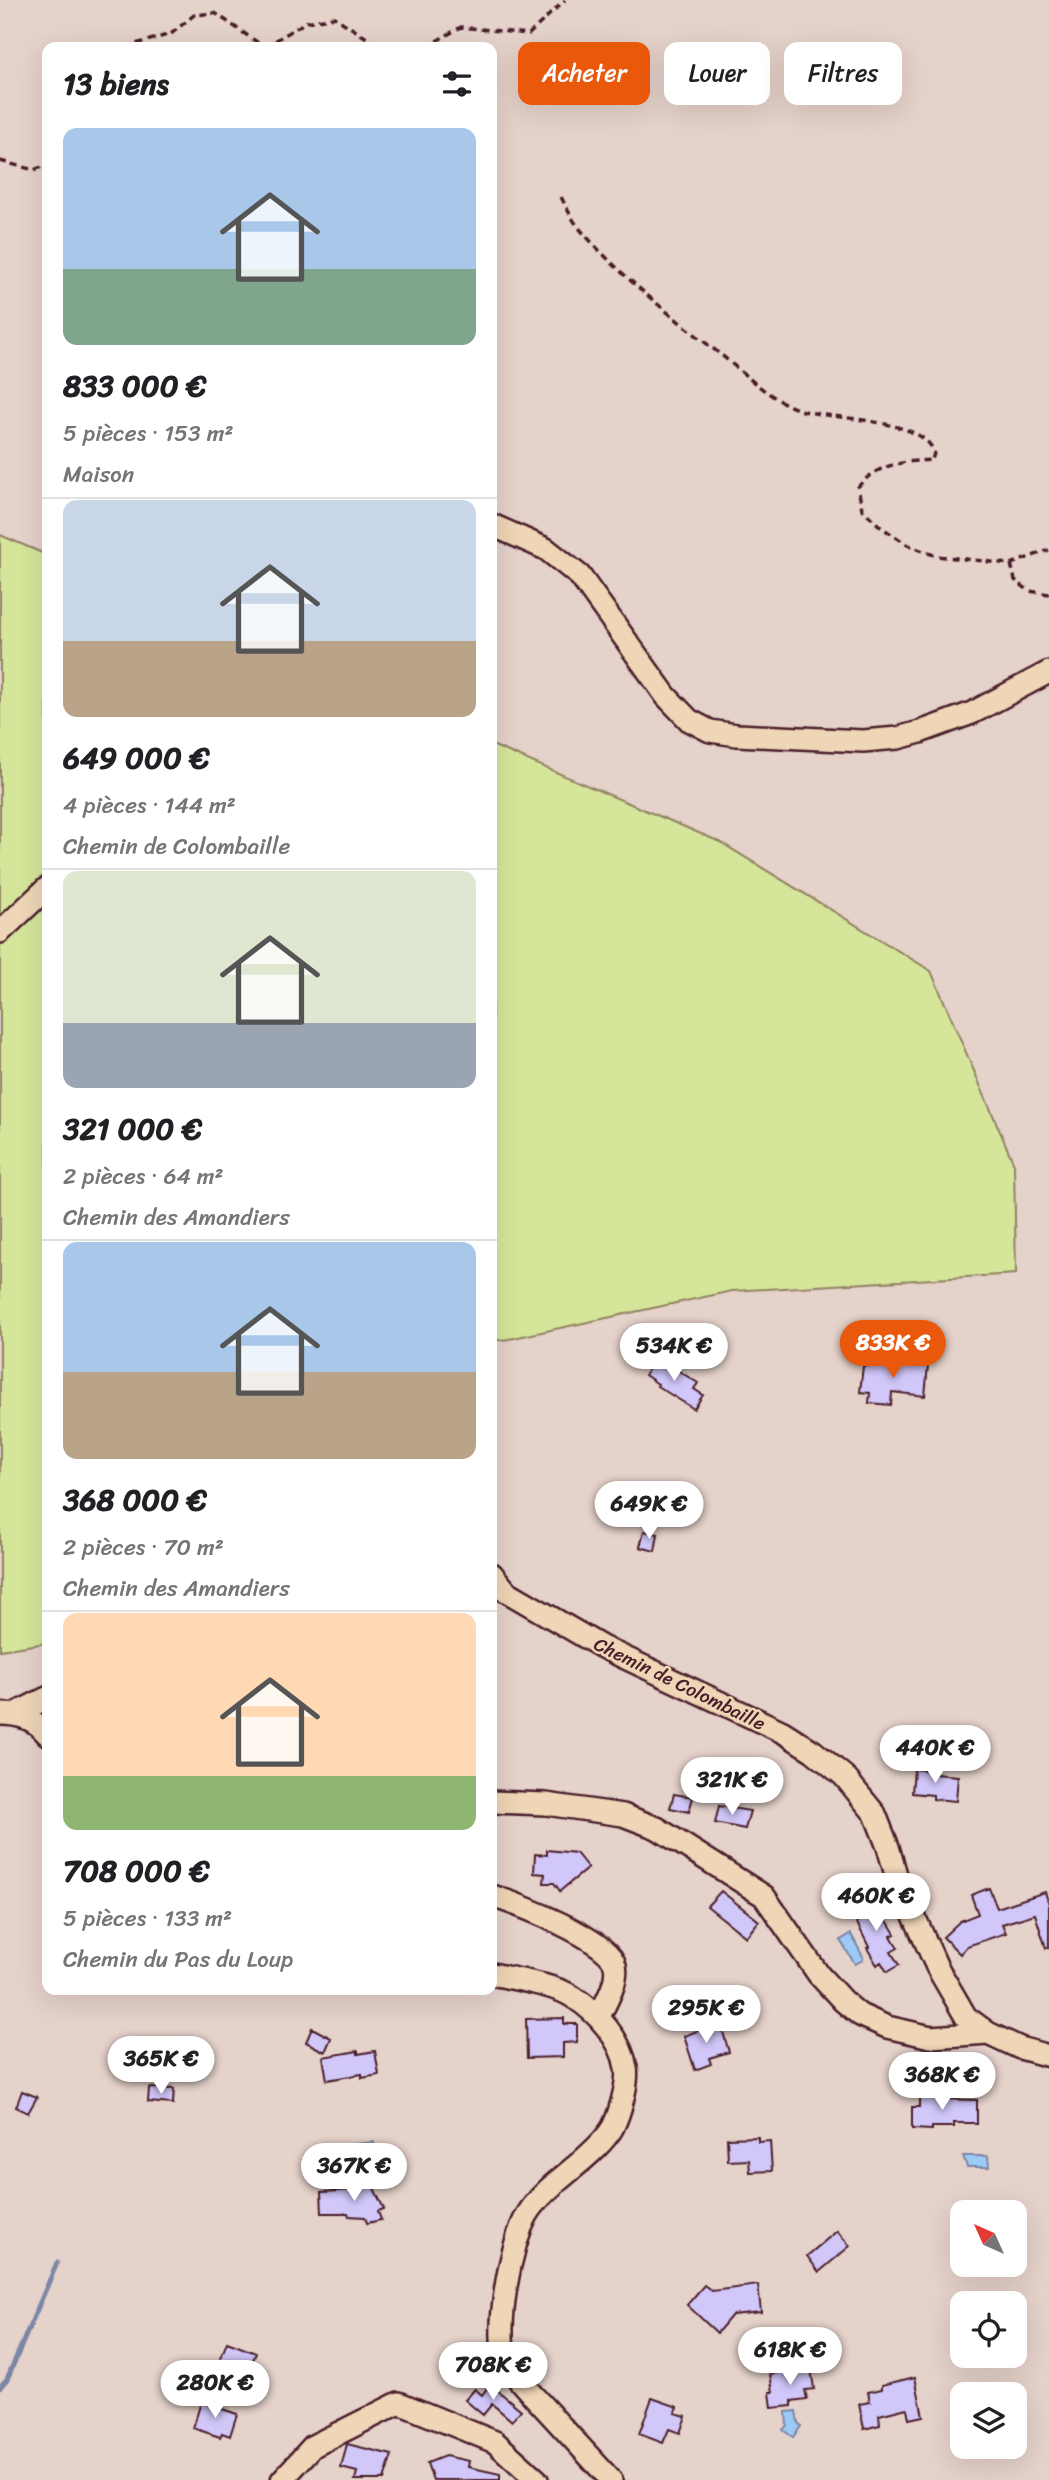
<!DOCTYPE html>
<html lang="fr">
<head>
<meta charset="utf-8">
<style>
  body { margin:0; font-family:Sriracha,sans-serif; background:#f6f6f6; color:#202124; height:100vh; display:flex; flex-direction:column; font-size:26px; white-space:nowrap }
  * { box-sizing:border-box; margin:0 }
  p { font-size:23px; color:#757577 }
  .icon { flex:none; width:38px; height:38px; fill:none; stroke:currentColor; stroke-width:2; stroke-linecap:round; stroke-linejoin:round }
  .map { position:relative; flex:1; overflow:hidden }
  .details { position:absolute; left:42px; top:42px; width:455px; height:1953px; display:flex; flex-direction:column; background:#fff; border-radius:14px; box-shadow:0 7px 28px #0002 }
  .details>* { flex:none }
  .top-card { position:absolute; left:518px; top:42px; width:425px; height:63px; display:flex; gap:14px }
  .needle { width:46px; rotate:315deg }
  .tools { position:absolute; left:950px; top:2200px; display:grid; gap:14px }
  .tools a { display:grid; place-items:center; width:77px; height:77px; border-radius:14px; background:#fff; box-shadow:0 7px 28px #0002; font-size:35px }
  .price { position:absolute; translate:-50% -60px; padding:0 16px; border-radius:24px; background:#fff; color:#222; font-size:23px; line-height:46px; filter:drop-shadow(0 2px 4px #0008) }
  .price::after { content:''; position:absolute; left:50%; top:42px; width:21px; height:16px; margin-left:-10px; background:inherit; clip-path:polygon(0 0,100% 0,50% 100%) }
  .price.active { background:#ea580c; color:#fff }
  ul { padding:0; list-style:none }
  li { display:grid; align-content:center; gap:14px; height:371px; padding:0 21px }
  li+li { border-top:2px solid #e0e0e0 }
  li span { display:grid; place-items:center; height:217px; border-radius:14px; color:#555 }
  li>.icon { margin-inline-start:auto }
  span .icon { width:126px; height:126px; fill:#fffc; stroke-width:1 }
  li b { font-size:30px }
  h2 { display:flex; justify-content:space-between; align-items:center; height:84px; padding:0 21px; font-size:30px }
  .chip { padding:0 24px; border-radius:14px; background:#fff; box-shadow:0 7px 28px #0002; font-size:24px; line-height:63px }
  .chip.active { background:#ea580c; color:#fff }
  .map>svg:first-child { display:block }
</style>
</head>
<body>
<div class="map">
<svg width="1049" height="2480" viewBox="0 0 1049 2480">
  <rect width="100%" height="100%" fill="#e5d2ca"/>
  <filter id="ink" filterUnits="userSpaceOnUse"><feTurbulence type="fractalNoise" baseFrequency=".0143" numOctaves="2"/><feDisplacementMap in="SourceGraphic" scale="14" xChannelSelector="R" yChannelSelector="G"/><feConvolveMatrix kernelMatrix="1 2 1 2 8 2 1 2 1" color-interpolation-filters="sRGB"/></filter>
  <g filter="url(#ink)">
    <path fill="#d5e69a" stroke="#908262" stroke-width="2" d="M0,535l47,20v1088l-47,7z
      M492,745l228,97 211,129 83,193 2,110 -284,17 -223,48 -17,2z"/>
    <path fill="#9dcbf8" stroke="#7c86a6" stroke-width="2" d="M851,1934l12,23v3l-8,4 -15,-24z
      M374,2142l2,16 -28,2 -1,-15z
      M963,2156h25l1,11h-22z
      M796,2411l2,12 3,3 -8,11 -10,-7 4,-5 -1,-13z"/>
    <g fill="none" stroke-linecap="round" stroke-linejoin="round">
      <path stroke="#7c86a6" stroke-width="5" d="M0,2387l7,-8 50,-116"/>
    </g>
    <path fill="#d1c7f9" stroke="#4a1f2b" stroke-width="2" d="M656,1357l42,26 -4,6 9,6 -9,14 -37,-23 1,-2 -13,-9z
      M869,1360l59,5 -3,31 -33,-4 -1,13 -22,-2 1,-10 -10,-1 3,-26h5z
      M644,1531l14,3 -3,17 -15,-4z
      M914,1769l21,2v3l23,2 -2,25 -23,-2v-4l-21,-2z
      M674,1794l19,3 -4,15 -19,-4z
      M719,1806l31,5 -5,18 -30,-6z
      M547,1850l29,3 12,15 -28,23 -6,-8h-10l1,-9 -11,-1 1,-19 12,1z
      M989,1888l8,20 48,-16 4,12v43l-3,1 -11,-34 -33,10 4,9 -39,13 -7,8 -17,-17 17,-16 18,-7 -7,-19z
      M721,1891l38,30 -13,16 -39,-31z
      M870,1897l7,11 2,-1 16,27 -4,2 7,12 -7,4 8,13 -12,7 -6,-10 -4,3 -10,-17 2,-1 -19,-38z
      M564,2018v6h13v18l-14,1v14l-36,1 -1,-39z
      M720,2022l9,30 -20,6 2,6 -16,6 -11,-34z
      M312,2028l19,10 -6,14 -19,-10z
      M358,2051v3l17,-3 4,24 -17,3v-4l-35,6 -4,-23z
      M149,2088l25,1 -1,15 -25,-2z
      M919,2090h17v9l41,1v23h-23v4h-22v3l-20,-1v-22h7z
      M22,2091l15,6 -9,16 -12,-6z
      M758,2137v5l12,-1 2,30 -22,1 -1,-12 -21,1 -1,-23z
      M371,2182l13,27 -6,2 3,9 -14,3 -2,-6 -16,-1 -1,-3h-26l-1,-21 34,-2z
      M837,2231l13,15 -31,26 -12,-16z
      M704,2285l8,6 46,-6 3,27 -29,3 -15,18 -30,-28z
      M227,2342l29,11 -9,21 -28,-11z
      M811,2368l3,21 -9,1 2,9 -15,2v5l-20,2 -2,-16h3l-3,-18z
      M915,2377l8,39 -14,3 -2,-11 -28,7 1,10 -16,4 -5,-25 11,-2 -2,-10 14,-3v-4z
      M490,2384l31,26 -9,11 -20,-17 -9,11 -18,-15 10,-11 7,6z
      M652,2398l26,9 -3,6 11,3 -6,17 -11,-4 -6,14 -24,-9z
      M201,2402l36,12 -7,22 -8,-3 -2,4 -27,-9z
      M347,2444l45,11 -8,25h-29l2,-8 -16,-4z
      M445,2456l24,5 -1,6 32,7v6h-67l-6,-17z"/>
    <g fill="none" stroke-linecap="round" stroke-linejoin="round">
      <g stroke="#4a1f2b" stroke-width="26">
        <path id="minor" d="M492,525l54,24 34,27 86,120 23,24 21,11 27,4 126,6 35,-3 22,-6 52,-19 77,-41
          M0,932l47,-44
          M492,1574l14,17 96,56 181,85 30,19 31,25 31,38 13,33 9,31 40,89 29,50 22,16 32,15 29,8
          M0,1714c20,0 35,5 47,20
          M15,1714l32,-16
          M492,1802l54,2 77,11 34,13 107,68 55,79 24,26 17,14 27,12 44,10 57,-4
          M492,1896c25,8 117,43 123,69 4,17 -10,38 -16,52
          M492,1974c22,5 64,11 81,23 23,14 49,43 53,71 3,14 -8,54 -17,65 -24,32 -62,49 -82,82 -16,27 -33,116 -21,145 7,15 22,30 33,42 24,26 48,52 72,78
          M282,2480l31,-34 86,-43 96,39 42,38"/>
      </g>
      <path stroke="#4a1f2b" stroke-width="3.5" stroke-dasharray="7 5" stroke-linecap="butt" d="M125,47l46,-13 23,-19 21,-2 49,34
        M265,47l41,-25 28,-5 47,30
        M426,47l35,-20 68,7 36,-34
        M0,161l34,9 13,-5
        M561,197c6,11 11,23 19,32 37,44 90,86 135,121 27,21 50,46 82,59 29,11 128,8 137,44l-2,7c-27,1 -56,4 -74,27l4,22 19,18 27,18 28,11 75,8 38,-14
        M1011,564l4,16 14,11 20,3"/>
      <use href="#minor" stroke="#eed6b6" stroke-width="21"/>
    </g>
  </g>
  <g text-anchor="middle" stroke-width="5" stroke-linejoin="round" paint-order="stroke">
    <g font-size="19" fill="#4a1f2b" stroke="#eed6b6">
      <text transform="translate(680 1683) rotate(26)" y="7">Chemin de Colombaille</text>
    </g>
  </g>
</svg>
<div class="tools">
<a><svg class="needle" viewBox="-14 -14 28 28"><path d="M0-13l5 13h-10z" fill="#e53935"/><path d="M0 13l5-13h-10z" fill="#757577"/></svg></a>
<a><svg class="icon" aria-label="locate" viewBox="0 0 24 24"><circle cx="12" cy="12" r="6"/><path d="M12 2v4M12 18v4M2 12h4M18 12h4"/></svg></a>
<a><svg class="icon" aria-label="layers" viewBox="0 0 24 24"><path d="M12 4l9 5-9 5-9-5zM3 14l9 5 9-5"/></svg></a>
</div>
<b class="price active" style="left:893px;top:1380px">833K €</b>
<b class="price" style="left:674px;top:1383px">534K €</b>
<b class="price" style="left:649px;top:1541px">649K €</b>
<b class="price" style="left:935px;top:1785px">440K €</b>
<b class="price" style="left:732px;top:1817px">321K €</b>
<b class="price" style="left:876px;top:1933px">460K €</b>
<b class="price" style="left:706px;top:2045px">295K €</b>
<b class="price" style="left:161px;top:2096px">365K €</b>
<b class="price" style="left:942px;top:2112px">368K €</b>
<b class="price" style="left:354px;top:2203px">367K €</b>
<b class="price" style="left:790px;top:2387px">618K €</b>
<b class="price" style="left:493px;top:2402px">708K €</b>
<b class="price" style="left:215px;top:2420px">280K €</b>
<div class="top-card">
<a class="chip active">Acheter</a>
<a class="chip">Louer</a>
<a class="chip">Filtres</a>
</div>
<section class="details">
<h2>13 biens<svg class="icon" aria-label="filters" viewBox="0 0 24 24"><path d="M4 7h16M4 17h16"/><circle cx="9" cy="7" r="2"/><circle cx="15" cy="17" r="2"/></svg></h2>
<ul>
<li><span style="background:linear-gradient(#a9c7e8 65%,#7fa58c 0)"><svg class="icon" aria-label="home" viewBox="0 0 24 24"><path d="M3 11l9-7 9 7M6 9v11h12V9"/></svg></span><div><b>833 000 €</b><p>5 pièces · 153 m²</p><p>Maison</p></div></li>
<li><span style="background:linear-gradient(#c9d6e8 65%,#b9a48a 0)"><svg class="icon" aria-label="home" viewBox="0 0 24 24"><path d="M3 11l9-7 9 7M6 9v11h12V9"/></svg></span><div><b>649 000 €</b><p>4 pièces · 144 m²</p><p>Chemin de Colombaille</p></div></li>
<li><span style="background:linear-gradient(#dfe7d0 70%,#9aa5b1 0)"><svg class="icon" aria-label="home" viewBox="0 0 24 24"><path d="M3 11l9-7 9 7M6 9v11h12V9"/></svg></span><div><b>321 000 €</b><p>2 pièces · 64 m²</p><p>Chemin des Amandiers</p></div></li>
<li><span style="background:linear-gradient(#a9c7e8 60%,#b9a48a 0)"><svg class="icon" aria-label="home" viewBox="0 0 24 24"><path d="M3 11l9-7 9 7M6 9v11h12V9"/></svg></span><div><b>368 000 €</b><p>2 pièces · 70 m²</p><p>Chemin des Amandiers</p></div></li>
<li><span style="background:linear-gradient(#ffd9b3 75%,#8fb573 0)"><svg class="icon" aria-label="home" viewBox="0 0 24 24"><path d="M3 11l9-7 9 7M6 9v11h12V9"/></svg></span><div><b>708 000 €</b><p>5 pièces · 133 m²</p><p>Chemin du Pas du Loup</p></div></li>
</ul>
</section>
</div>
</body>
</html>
